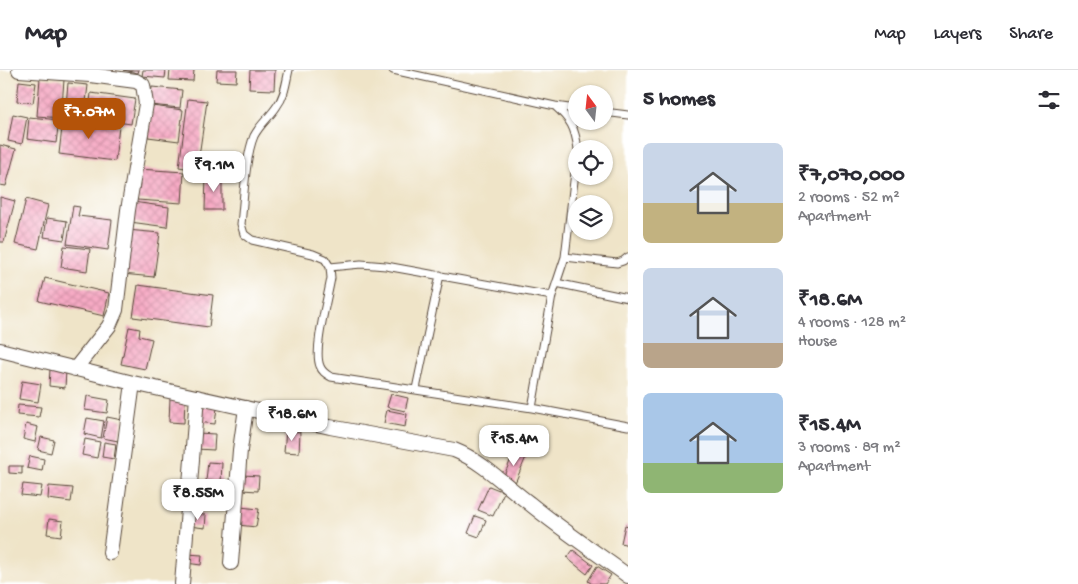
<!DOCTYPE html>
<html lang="en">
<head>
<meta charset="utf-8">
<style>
  body { margin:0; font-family:"Gochi Hand",sans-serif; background:#f7f7f7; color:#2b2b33; height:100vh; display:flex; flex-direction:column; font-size:19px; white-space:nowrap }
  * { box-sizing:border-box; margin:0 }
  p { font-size:16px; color:#7c7c81 }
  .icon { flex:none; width:28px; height:28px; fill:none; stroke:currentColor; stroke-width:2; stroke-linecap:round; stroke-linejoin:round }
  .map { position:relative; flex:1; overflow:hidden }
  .details { display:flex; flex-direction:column; background:#fff; width:450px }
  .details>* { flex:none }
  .needle { width:32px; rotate:345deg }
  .controls { position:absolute; left:568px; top:15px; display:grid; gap:10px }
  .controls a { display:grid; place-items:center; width:45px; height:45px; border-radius:50%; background:#fff; box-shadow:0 1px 4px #0004; font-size:25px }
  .price { position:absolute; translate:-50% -42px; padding:0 11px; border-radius:10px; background:#fff; color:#222; font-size:16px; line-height:32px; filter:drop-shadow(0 1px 2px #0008) }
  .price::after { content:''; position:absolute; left:50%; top:30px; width:15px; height:11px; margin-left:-8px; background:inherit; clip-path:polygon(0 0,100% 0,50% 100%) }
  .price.on { background:#b45309; color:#fff }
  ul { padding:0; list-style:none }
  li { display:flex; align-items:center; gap:15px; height:125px; padding:0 15px }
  li span { display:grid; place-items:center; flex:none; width:140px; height:100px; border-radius:8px; color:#555 }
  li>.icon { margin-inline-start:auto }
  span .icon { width:60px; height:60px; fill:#fffc; stroke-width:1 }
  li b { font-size:21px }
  h2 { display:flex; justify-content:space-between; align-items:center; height:60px; padding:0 15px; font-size:21px }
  header { display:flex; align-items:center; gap:30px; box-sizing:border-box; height:70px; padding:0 25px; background:#fff; border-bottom:1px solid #e1e1e2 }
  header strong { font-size:24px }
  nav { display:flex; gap:28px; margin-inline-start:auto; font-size:18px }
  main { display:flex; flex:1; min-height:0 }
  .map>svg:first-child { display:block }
</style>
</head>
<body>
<header>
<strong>Map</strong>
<nav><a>Map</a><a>Layers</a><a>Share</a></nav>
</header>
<main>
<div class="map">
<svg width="628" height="514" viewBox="0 0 628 514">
  <defs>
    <pattern id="building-cross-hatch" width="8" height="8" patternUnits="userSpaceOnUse" patternTransform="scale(1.25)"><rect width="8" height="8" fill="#f6aac4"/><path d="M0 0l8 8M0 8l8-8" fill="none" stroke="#d492a8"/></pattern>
  </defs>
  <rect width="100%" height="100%" fill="#fff"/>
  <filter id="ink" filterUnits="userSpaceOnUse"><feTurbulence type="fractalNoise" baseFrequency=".02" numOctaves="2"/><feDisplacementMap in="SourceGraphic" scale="10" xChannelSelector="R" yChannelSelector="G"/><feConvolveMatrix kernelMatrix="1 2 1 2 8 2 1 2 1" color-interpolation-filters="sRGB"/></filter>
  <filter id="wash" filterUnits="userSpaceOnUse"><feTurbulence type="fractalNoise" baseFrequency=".0096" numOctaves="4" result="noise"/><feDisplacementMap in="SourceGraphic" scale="20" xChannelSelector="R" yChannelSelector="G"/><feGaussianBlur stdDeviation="1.12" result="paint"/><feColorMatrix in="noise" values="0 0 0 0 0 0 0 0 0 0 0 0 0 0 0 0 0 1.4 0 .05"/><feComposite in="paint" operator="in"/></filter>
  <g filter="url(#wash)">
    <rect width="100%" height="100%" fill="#efe4c8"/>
    <g id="blocks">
      <path fill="url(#building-cross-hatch)" d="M123,0h16l-1,3z
        M143,0h23l-1,8 -23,-2z
        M170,0h24l-1,11 -24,-1z
        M217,0h20l-1,12 -20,-1z
        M250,0h25l-1,20 -25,-1z
        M40,8l24,2 -3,38 -24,-2z
        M19,11l17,2 -3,20 -16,-2z
        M68,13l20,2 -4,34 -19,-2z
        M152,17l30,3 -2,18 -30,-3z
        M91,23l44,6 -4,25 -43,-6z
        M188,29l19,2 -10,69 -18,-3z
        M152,36l31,4 -4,31 -31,-4z
        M13,44l14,3 -5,27 -14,-3z
        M29,47l30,3 -3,23 -29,-4z
        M63,49l56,7 -4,35 -56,-7z
        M0,75l16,4 -10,37 -6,-1z
        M139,99l45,3 -2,31 -45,-3z
        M206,105l16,1v34h-17z
        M0,127l15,4 -11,41h-4z
        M26,129l22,6 -10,44 -23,-5z
        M133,132l36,5 -2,20 -37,-5z
        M73,136l7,1 -2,9 34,4 -4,30 -41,-6z
        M47,148l20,3 -3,19 -20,-3z
        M127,160l33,3 -6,44 -32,-3z
        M64,176l26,3 -3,22 -26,-4z
        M45,208l64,15 -5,23 -65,-15z
        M138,215l75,10 -4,32 -76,-10z
        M129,257l11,2 -1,7 13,3 -7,30 -24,-5z
        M50,299l16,1 -1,18 -16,-2z
        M22,311l19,3 -3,18 -19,-3z
        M391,324l17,4 -3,13 -18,-4z
        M87,326l22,4 -2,13 -22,-3z
        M170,328l15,1 -1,24 -15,-1z
        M18,335l23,2 -2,10 -22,-2z
        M200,335l17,2 -2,17 -18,-2z
        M387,340l20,4 -2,13 -21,-4z
        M107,347l15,3 -4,21 -15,-3z
        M87,348l17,3 -3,17 -17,-4z
        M26,354l12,3 -3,15 -12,-3z
        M286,360l14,2 -1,21 -15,-1z
        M197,363l18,1 -1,16 -18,-1z
        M41,367l13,3 -3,13 -13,-3z
        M85,369l15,3 -3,16 -15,-3z
        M104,372l12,2 -2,15 -12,-2z
        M514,382l12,5 -11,26 -12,-5z
        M30,386l14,3 -2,12 -15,-3z
        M208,392l14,1 -1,19 -15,-1z
        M9,396h13v8l-13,-1z
        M243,405l16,1 -1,15 -16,-1z
        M23,414l19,2 -2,11 -19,-2z
        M49,416l24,2 -2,14 -23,-3z
        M489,416l15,6 -11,24 -15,-6z
        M240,437l19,2 -3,18 -18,-2z
        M190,444l16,1 -1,13 -16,-2z
        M475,446l11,4 -7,17 -11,-4z
        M49,449l14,2 -2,15 -14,-2z
        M625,455l3,1v19l-7,-2z
        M573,480l20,15 -6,9 -20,-16z
        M187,484l15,1 -1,10 -15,-2z
        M597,496l14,9 -6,9h-13l-4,-3z"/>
    </g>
  </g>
  <g filter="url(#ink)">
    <use href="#blocks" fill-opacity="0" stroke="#564638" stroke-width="1"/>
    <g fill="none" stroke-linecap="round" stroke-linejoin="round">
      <g stroke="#564638" stroke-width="9">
        <path id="service" d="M289,0c-3,12 -4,26 -12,36 -7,11 -17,18 -23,30 -9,21 -10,64 -13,88l3,10 8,6 61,14 12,5 5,8 1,11c-3,19 -18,72 -11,88 2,6 6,8 11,11l201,31 96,18
          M393,0l162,36c16,14 20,22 23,43
          M555,36l21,3
          M604,42l24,3
          M565,187l52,6 6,-2 5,-4
          M330,197l31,-3 25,2 166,30
          M556,213l72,15
          M416,319l24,-114
          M532,338l20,-112 13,-39 11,-93"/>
      </g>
      <g stroke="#564638" stroke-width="16">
        <path id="minor" d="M19,0l71,5 46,6 7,4 3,19 -18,106 -12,100 -7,16 -34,43
          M0,280l133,33 197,44 124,23c28,11 51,35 75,53 32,26 66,49 99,73
          M110,483l23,-170
          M231,493l9,-113 6,-42
          M182,514l15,-187"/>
      </g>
      <use href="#service" stroke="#fff" stroke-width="7"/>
      <use href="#minor" stroke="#fff" stroke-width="14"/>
    </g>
  </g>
</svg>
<div class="controls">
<a><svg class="needle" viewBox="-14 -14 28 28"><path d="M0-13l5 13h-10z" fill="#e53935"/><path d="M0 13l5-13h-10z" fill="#7c7c81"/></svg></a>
<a><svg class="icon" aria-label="locate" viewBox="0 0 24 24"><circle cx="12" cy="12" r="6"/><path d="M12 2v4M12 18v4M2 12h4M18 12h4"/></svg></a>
<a><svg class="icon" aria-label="layers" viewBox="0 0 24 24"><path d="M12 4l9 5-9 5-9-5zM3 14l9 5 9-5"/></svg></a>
</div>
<b class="price on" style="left:89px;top:70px">₹7.07M</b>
<b class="price" style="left:214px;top:123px">₹9.1M</b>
<b class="price" style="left:292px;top:372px">₹18.6M</b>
<b class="price" style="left:514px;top:397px">₹15.4M</b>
<b class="price" style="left:198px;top:451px">₹8.55M</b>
</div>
<section class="details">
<h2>5 homes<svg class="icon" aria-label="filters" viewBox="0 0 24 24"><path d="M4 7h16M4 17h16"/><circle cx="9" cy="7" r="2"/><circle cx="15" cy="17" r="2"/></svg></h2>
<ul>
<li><span style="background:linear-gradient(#c9d6e8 60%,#c2b280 0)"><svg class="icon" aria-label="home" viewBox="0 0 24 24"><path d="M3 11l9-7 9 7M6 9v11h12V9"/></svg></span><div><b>₹7,070,000</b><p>2 rooms · 52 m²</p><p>Apartment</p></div></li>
<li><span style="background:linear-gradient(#c9d6e8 75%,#b9a48a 0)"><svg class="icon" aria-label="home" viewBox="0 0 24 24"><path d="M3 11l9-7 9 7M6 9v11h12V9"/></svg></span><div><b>₹18.6M</b><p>4 rooms · 128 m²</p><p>House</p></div></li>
<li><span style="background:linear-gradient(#a9c7e8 70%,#8fb573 0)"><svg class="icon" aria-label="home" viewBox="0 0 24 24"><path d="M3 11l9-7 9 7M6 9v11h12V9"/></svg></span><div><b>₹15.4M</b><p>3 rooms · 89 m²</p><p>Apartment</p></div></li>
</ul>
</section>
</main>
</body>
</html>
